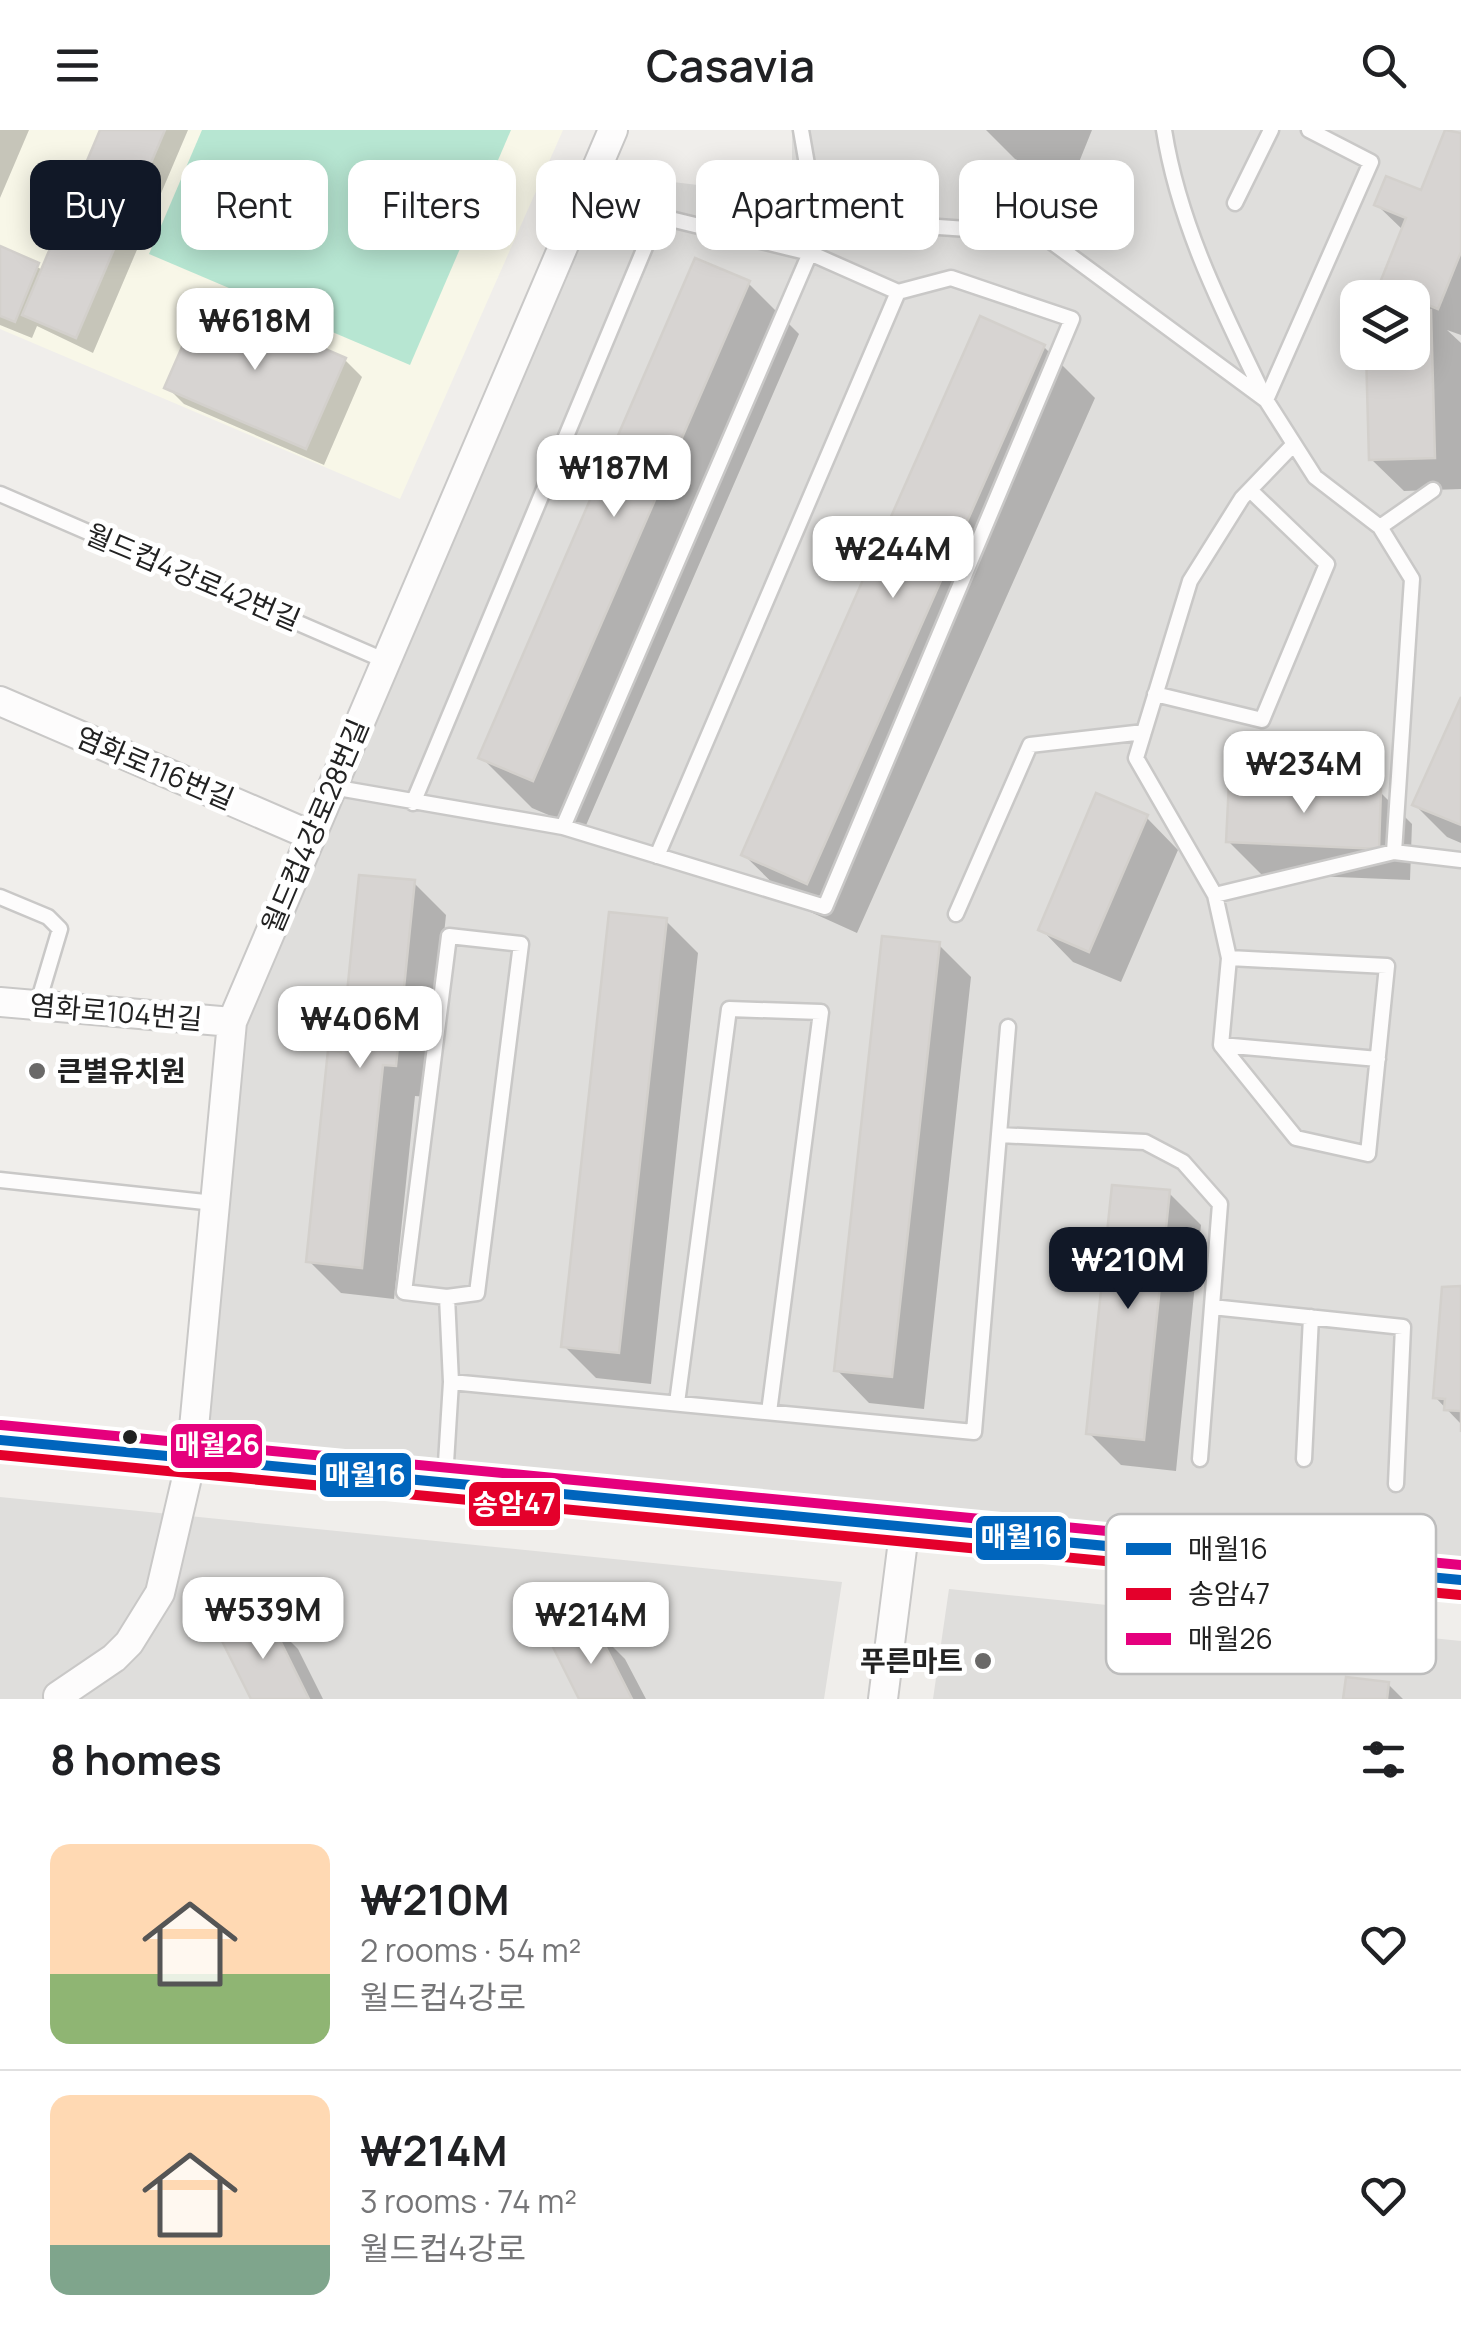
<!DOCTYPE html>
<html lang="en">
<head>
<meta charset="utf-8">
<style>
  body { margin:0; font-family:Manrope,"Noto Sans KR",sans-serif; background:#f6f6f6; color:#202124; height:100vh; display:flex; flex-direction:column; font-size:38px; white-space:nowrap }
  * { box-sizing:border-box; margin:0 }
  p { font-size:32px; color:#757577 }
  .icon { flex:none; width:55px; height:55px; fill:none; stroke:currentColor; stroke-width:2; stroke-linecap:round; stroke-linejoin:round }
  .map { position:relative; height:1569px; overflow:hidden }
  .sheet { display:flex; flex-direction:column; background:#fff; flex:1 }
  .sheet>* { flex:none }
  .hud { position:absolute; left:30px; top:30px; width:1402px; height:90px; display:flex; gap:20px }
  .buttons { position:absolute; left:1340px; top:150px; display:grid; gap:20px }
  .buttons a { display:grid; place-items:center; width:90px; height:90px; border-radius:20px; background:#fff; box-shadow:0 5px 25px #0003; font-size:50px }
  .price { position:absolute; translate:-50% -85px; padding:0 22px; border-radius:20px; background:#fff; color:#222; font-size:32px; line-height:65px; filter:drop-shadow(0 2px 5px #0008) }
  .price::after { content:''; position:absolute; left:50%; top:60px; width:30px; height:22px; margin-left:-15px; background:inherit; clip-path:polygon(0 0,100% 0,50% 100%) }
  .price.current { background:#111827; color:#fff }
  ul { padding:0; list-style:none }
  li { display:flex; align-items:center; gap:30px; height:250px; padding:0 50px }
  li+li { border-top:2px solid #e0e0e0 }
  li span { display:grid; place-items:center; flex:none; width:280px; height:200px; border-radius:20px; color:#555 }
  li>.icon { margin-inline-start:auto }
  span .icon { width:120px; height:120px; fill:#fffc; stroke-width:1 }
  li b { font-size:42px }
  h2 { display:flex; justify-content:space-between; align-items:center; height:120px; padding:0 50px; font-size:42px }
  .tag { padding:0 35px; border-radius:20px; background:#fff; box-shadow:0 5px 25px #0003; font-size:35px; line-height:90px }
  .tag.current { background:#111827; color:#fff }
  header { display:flex; justify-content:space-between; align-items:center; height:130px; padding:0 50px; background:#fff; font-size:45px; font-weight:600 }
  .map>svg:first-child { display:block }
</style>
</head>
<body>
<header><svg class="icon" aria-label="menu" viewBox="0 0 24 24"><path d="M4 6h16M4 12h16M4 18h16"/></svg>Casavia<svg class="icon" aria-label="search" viewBox="0 0 24 24"><circle cx="10" cy="10" r="6"/><path d="M15 15l6 6"/></svg></header>
<div class="map">
<svg width="1461" height="1569" viewBox="0 0 1461 1569">
  <rect width="100%" height="100%" fill="#f0eeeb"/>
  <path fill="#dfdedc" fill-rule="evenodd" d="M792,0h669v1450l-1270,-120 41,-438 364,-849 196,23zM1358,168h54v54h-54z
    M0,1367l842,85 -18,117h-824z
    M949,1459l512,52v58h-528z"/>
  <path fill="#f8f7e8" d="M0,0h563l-163,369 -400,-170z"/>
  <path fill="#b7e6d2" d="M202,0h309l-101,235 -261,-111z"/>
  <path fill="#0003" d="M0,0h29l-29,68z
    M103,0h85l-95,223 -56,-27 -5,12 -32,-13v-76l43,21z
    M986,0h106l-21,52 -56,-23z
    M1448,0l13,5v200l-14,-5 14,13v146l-57,2 -33,-32 41,-107v-54h-17l-13,-14 22,-53 -27,-26 45,-11z
    M748,153l51,51 -215,496 -52,-22 -51,-51z
    M1044,217l51,51 -238,535 -62,-28 -51,-50z
    M345,230l17,17 -38,88 -140,-61 -17,-17z
    M1461,573v140l-14,-6 -32,-32z
    M1380,662l32,32 -2,56 -149,-6 -33,-33z
    M1146,687l32,33 -57,132 -48,-20 -32,-33z
    M414,753l32,32 -19,182 -12,-1 -21,203 -53,-6 -32,-32 34,-207z
    M665,790l33,33 -47,431 -55,-6 -32,-32z
    M939,815l32,32 -47,432 -55,-6 -32,-33z
    M1169,1063l32,32 -25,246 -55,-6 -32,-32z
    M1461,1159v135l-26,-27z
    M266,1487l32,32 25,50h-69z
    M593,1497l32,32 21,40h-64z
    M1388,1554l15,15h-57z"/>
  <path fill="#d7d4d2" stroke="#d3d0cc" stroke-width="2.5" d="M100,0h65l-89,208 -54,-23z
    M1445,0l16,3v119l-23,57 -59,-24 27,-67 -32,-13 12,-29 35,14z
    M1445,0l16,3v119l-23,57 -59,-24 27,-67 -32,-13 12,-29 35,14z
    M0,116l39,17 -24,59 -15,-6z
    M695,128l55,23 -217,500 -55,-23z
    M204,167l142,61 -40,91 -142,-61z
    M1431,180l4,148 -66,2 -3,-108h46v-41z
    M1431,180l4,148 -66,2 -3,-108h46v-41z
    M980,186l65,29 -238,539 -66,-29z
    M1461,567v128l-49,-20z
    M1229,652l152,7 -2,60 -153,-7z
    M1096,663l52,22 -59,137 -51,-22z
    M359,745l56,5 -19,186 -13,-1 -21,203 -56,-6 22,-212 13,2z
    M609,782l58,6 -48,435 -58,-6z
    M882,806l58,6 -48,435 -58,-6z
    M1112,1055l58,5 -26,250 -58,-6z
    M1461,1156v146v-21l-17,-1 1,-11 -12,-1 9,-111z
    M267,1484l42,85h-58l-31,-62z
    M594,1494l38,75h-53l-27,-54z
    M1346,1547l43,5 -2,17h-44z"/>
  <g fill="none" stroke-linecap="round" stroke-linejoin="round">
    <g stroke="#c9c8c7" stroke-width="19">
      <path id="lane" d="M801,0l11,63 54,29 175,12 225,166c-42,-87 -87,-174 -102,-270
        M1309,0l62,32 -105,238 49,77 65,50 32,52 -18,273 67,8
        M1235,73l36,-73
        M810,123l88,39
        M1294,314l-52,54 -52,83 -54,177 79,137 179,-43
        M0,364l386,167
        M1380,397l53,-37
        M1155,564l107,26 65,-156 -77,-74
        M332,657l231,40 262,80 247,-588 -121,-41 -53,14 -241,564
        M413,673l245,-587 152,37 -247,574
        M1215,765l14,63 -8,87 75,93 72,16 19,-188 -158,-8
        M0,767l48,20 12,12 -23,77
        M956,784l74,-169 114,-13
        M1221,915l157,14
        M999,1005l146,7 38,20 37,42 -20,255
        M0,1050l214,23
        M447,1167l30,-4 44,-349 -72,-8 -45,356 43,5 4,85
        M1212,1177l191,20 -7,157
        M677,1273l52,-394 92,3 -52,400
        M1304,1329l7,-142
        M445,1349l6,-97 523,50 34,-405"/>
    </g>
    <g stroke="#c9c8c7" stroke-width="32">
      <path id="street" d="M0,571l310,134
        M0,872l232,20
        M58,1566l56,-38 15,-15 31,-50 31,-133 41,-438 381,-892
        M883,1569l22,-174"/>
    </g>
    <g stroke="#999a82" stroke-width="42">
      <path id="secondary" d="M0,1310l1461,140"/>
    </g>
    <use href="#lane" stroke="#fdfcfc" stroke-width="14"/>
    <use href="#street" stroke="#fdfcfc" stroke-width="28"/>
    <use href="#secondary" stroke="#f4f4ed" stroke-width="38"/>
    <g stroke="#fff" stroke-width="18">
      <path id="bus-1" d="M0,1310l1461,140"/>
    </g>
    <g stroke="#fff" stroke-width="18">
      <path id="bus-2" d="M0,1325l1460,140"/>
    </g>
    <g stroke="#fff" stroke-width="18">
      <path id="bus-3" d="M1,1295l1460,140"/>
    </g>
    <use href="#bus-1" stroke="#0065bd" stroke-width="10"/>
    <use href="#bus-2" stroke="#e4002b" stroke-width="10"/>
    <use href="#bus-3" stroke="#e5007d" stroke-width="10"/>
  </g>
  <g fill="#6a6968" stroke="#fff" stroke-width="4">
    <circle cx="37" cy="941" r="10"/>
    <circle cx="983" cy="1531" r="10"/>
  </g>
  <circle fill="#222" stroke="#fff" stroke-width="4" cx="130" cy="1307" r="9"/>
  <g text-anchor="middle" stroke-width="10" stroke-linejoin="round" paint-order="stroke">
    <g font-size="28" fill="#222" stroke="#fff">
      <text transform="translate(193 447) rotate(23)" y="10">월드컵4강로42번길</text>
      <text transform="translate(155 638) rotate(23)" y="10">염화로116번길</text>
      <text transform="translate(315 696) rotate(-67)" y="10">월드컵4강로28번길</text>
      <text transform="translate(116 882) rotate(5)" y="10">염화로104번길</text>
    </g>
    <g font-size="28" font-weight="bold" fill="#222" stroke="#fff" text-anchor="start">
      <text x="57" y="951">큰별유치원</text>
      <text x="963" y="1541" text-anchor="end">푸른마트</text>
    </g>
  </g>
  <rect x="1106" y="1384" width="330" height="160" rx="15" fill="#fff" stroke="#bdbdbd" stroke-width="2.5"/>
  <rect x="1126" y="1413" width="45" height="12" fill="#0065bd"/>
  <rect x="1126" y="1458" width="45" height="12" fill="#e4002b"/>
  <rect x="1126" y="1503" width="45" height="12" fill="#e5007d"/>
  <g font-size="28" fill="#222">
    <text x="1188" y="1429">매월16</text>
    <text x="1188" y="1474">송암47</text>
    <text x="1188" y="1519">매월26</text>
  </g>
  <g stroke="#fff" stroke-width="4">
    <rect x="169" y="1292" width="95" height="48" rx="10" fill="#e5007d"/>
    <rect x="318" y="1321" width="95" height="48" rx="10" fill="#0065bd"/>
    <rect x="467" y="1350" width="95" height="48" rx="10" fill="#e4002b"/>
    <rect x="974" y="1384" width="94" height="48" rx="10" fill="#0065bd"/>
  </g>
  <g font-size="28" text-anchor="middle" font-weight="bold" fill="#fff">
    <text x="217" y="1325">매월26</text>
    <text x="365" y="1355">매월16</text>
    <text x="514" y="1384">송암47</text>
    <text x="1021" y="1417">매월16</text>
  </g>
</svg>
<div class="buttons">
<a><svg class="icon" aria-label="layers" viewBox="0 0 24 24"><path d="M12 4l9 5-9 5-9-5zM3 14l9 5 9-5"/></svg></a>
</div>
<b class="price" style="left:255px;top:243px">₩618M</b>
<b class="price" style="left:614px;top:390px">₩187M</b>
<b class="price" style="left:893px;top:471px">₩244M</b>
<b class="price" style="left:1304px;top:686px">₩234M</b>
<b class="price" style="left:360px;top:941px">₩406M</b>
<b class="price current" style="left:1128px;top:1182px">₩210M</b>
<b class="price" style="left:263px;top:1532px">₩539M</b>
<b class="price" style="left:591px;top:1537px">₩214M</b>
<div class="hud">
<a class="tag current">Buy</a>
<a class="tag">Rent</a>
<a class="tag">Filters</a>
<a class="tag">New</a>
<a class="tag">Apartment</a>
<a class="tag">House</a>
</div>
</div>
<section class="sheet">
<h2>8 homes<svg class="icon" aria-label="filters" viewBox="0 0 24 24"><path d="M4 7h16M4 17h16"/><circle cx="9" cy="7" r="2"/><circle cx="15" cy="17" r="2"/></svg></h2>
<ul>
<li><span style="background:linear-gradient(#ffd9b3 65%,#8fb573 0)"><svg class="icon" aria-label="home" viewBox="0 0 24 24"><path d="M3 11l9-7 9 7M6 9v11h12V9"/></svg></span><div><b>₩210M</b><p>2 rooms · 54 m²</p><p>월드컵4강로</p></div><svg class="icon" aria-label="heart" viewBox="0 0 24 24"><path d="M12 20l-8-8c-3-5 5-10 8-4 3-6 11-1 8 4z"/></svg></li>
<li><span style="background:linear-gradient(#ffd9b3 75%,#7fa58c 0)"><svg class="icon" aria-label="home" viewBox="0 0 24 24"><path d="M3 11l9-7 9 7M6 9v11h12V9"/></svg></span><div><b>₩214M</b><p>3 rooms · 74 m²</p><p>월드컵4강로</p></div><svg class="icon" aria-label="heart" viewBox="0 0 24 24"><path d="M12 20l-8-8c-3-5 5-10 8-4 3-6 11-1 8 4z"/></svg></li>
</ul>
</section>
</body>
</html>
